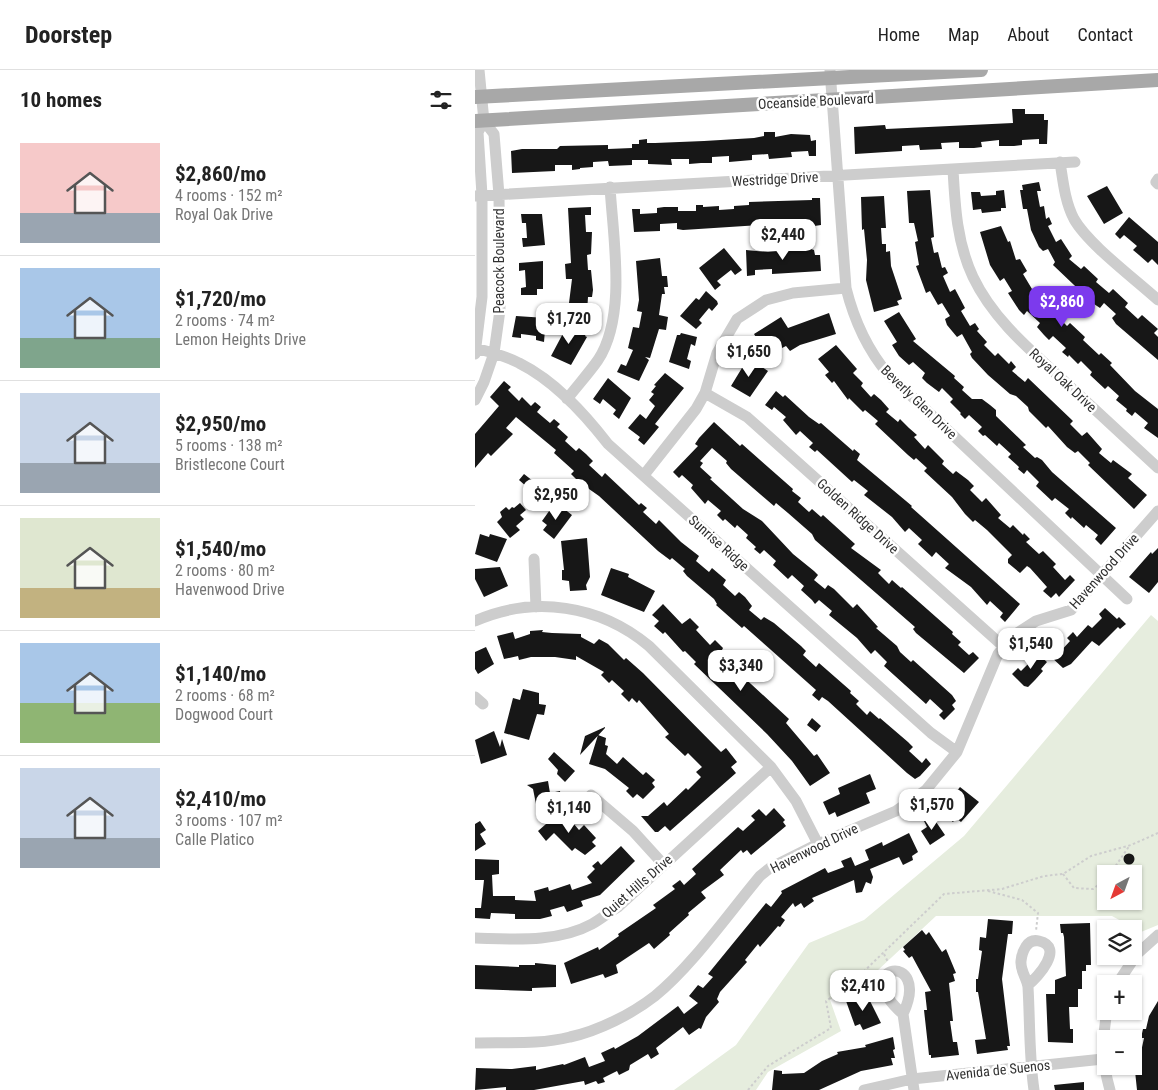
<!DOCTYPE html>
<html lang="en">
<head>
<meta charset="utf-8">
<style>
  body { margin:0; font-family:"Roboto Condensed",sans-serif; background:#f6f6f6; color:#222; height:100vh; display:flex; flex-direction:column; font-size:19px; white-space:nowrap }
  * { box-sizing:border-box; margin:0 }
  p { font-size:16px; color:#767676 }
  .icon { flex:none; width:28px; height:28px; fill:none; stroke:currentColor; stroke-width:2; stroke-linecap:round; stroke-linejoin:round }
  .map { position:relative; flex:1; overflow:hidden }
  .sheet { display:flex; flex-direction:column; background:#fff; width:475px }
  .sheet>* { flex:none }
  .needle { width:32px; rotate:221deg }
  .controls { position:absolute; left:622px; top:795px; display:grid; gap:10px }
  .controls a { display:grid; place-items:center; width:45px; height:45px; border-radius:0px; background:#fff; box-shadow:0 1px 4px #0004; font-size:25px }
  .price { position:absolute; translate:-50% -42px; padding:0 11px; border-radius:10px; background:#fff; color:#222; font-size:16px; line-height:32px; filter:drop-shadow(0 1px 2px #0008) }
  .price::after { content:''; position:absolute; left:50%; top:30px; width:15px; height:11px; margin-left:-8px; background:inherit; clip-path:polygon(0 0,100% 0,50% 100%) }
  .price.on { background:#7c3aed; color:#fff }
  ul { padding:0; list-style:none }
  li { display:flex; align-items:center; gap:15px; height:125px; padding:0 20px }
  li+li { border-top:1px solid #e0e0e0 }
  li span { display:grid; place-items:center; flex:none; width:140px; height:100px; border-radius:0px; color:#555 }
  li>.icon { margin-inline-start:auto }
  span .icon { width:60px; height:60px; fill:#fffc; stroke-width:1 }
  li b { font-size:21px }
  h2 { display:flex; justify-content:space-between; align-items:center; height:60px; padding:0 20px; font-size:21px }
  header { display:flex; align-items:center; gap:30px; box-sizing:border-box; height:70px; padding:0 25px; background:#fff; border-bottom:1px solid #e0e0e0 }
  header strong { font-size:24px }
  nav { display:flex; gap:28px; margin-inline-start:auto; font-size:18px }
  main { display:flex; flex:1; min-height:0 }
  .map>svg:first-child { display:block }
</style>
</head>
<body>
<header>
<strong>Doorstep</strong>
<nav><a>Home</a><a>Map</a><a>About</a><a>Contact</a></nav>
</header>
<main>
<section class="sheet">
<h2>10 homes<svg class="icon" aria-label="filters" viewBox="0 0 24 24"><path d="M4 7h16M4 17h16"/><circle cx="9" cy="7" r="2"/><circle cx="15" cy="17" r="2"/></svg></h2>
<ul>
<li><span style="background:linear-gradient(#f6c9c9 70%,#9aa5b1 0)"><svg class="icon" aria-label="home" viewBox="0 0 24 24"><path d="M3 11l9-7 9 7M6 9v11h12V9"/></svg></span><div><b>$2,860/mo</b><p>4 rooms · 152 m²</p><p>Royal Oak Drive</p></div></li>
<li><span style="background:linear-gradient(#a9c7e8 70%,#7fa58c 0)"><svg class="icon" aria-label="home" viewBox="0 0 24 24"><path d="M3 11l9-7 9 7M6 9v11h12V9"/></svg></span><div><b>$1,720/mo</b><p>2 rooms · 74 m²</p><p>Lemon Heights Drive</p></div></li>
<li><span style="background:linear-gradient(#c9d6e8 70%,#9aa5b1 0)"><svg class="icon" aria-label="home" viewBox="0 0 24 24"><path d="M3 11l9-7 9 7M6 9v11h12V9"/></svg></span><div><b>$2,950/mo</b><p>5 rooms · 138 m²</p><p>Bristlecone Court</p></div></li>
<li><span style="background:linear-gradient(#dfe7d0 70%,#c2b280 0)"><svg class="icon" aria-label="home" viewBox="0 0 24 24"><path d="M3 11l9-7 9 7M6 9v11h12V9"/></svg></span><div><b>$1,540/mo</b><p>2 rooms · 80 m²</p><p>Havenwood Drive</p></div></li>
<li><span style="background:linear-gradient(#a9c7e8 60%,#8fb573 0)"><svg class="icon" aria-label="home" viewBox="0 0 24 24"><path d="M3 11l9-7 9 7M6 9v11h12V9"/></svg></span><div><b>$1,140/mo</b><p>2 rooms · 68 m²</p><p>Dogwood Court</p></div></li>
<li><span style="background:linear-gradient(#c9d6e8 70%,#9aa5b1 0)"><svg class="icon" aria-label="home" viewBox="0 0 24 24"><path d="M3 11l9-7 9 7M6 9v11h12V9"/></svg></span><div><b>$2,410/mo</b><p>3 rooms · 107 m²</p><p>Calle Platico</p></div></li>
</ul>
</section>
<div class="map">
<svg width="683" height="1020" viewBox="0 0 683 1020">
  <rect width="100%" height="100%" fill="#fff"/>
  <path fill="#e6edde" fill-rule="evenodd" d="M676,545l7,6v304l-17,7 -29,-16h-176l-59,55 -47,29 11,31 -73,41 -12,18h-82l62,-45 73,-102 55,-23 100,-84zM631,804h28v27h-28z"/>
  <path fill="#171717" d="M537,39h13v5h19v6h4l-1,24h-8v-5l-17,1v5l-8,1h-15v-6l-18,2 1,5 -8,1h-15v-6l-18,1 1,6 -22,1 -1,-5 -17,1v5l-47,3 -1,-27 31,-2 1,4 127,-6z
    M289,62h11v5l16,-3 19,1 1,6 5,-1v16h-7l-1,-5 -17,1 1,5 -23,2 -1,-5 -16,1v5l-23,2v-6l-17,1v6h-11l-12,1v-5h-18l1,6 -24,-1v-4h-16v5l-23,1 -1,-5 -15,1v5l-13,1v1l-8,1v-5h-17v6l-43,2 -1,-22 11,-2h35l3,-3 48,-1v4l24,-1v-4h7v-4l8,-1v4h8l49,-2 50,-3 10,-2z
    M564,112l2,9h-4l3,16 4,-1 2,13 3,-2 3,7 -4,2 8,16 5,-3 11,17 -3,3 12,10 3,-3 14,13 -2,3 13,11 4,-4 15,14 -3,4 13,12 4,-4 16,14 -4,4 4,4v23l-42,-36 -4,-6 4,-4 -12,-11 -4,5 -6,-4 -41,-39 2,-3 -7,-13 -5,2 -4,-4 -8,-17 -4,-21h-4l-3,-19h3l-1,-5z
    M632,116l16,27 -19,11 -17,-28z
    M455,120l4,47 -3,1 3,15 4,-1 4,16 3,-1 3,6 -5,3 7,16 5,-3 10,19 -4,3 9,15 5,-3 4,6 -2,2 10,11 -3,3 11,11 3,-3 11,11 2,-3 5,6 -4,4 13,11 3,-4 45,43 -3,3 12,12 5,-4 15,17 -3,4 12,10 2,-3 19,14 -4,4 19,17 -13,14 -46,-44 2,-2 -12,-12 -3,2 -8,-6 -19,-21 -2,2 -17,-17 -1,-4 -12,-11 -6,-2 -22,-19 -16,-17 -2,-4 2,-2 -10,-18 -5,3 -10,-12 -2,-6 5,-3 -8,-13 -4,2 -8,-14 -4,2 -10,-27 3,-1 -4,-23 3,-1 -4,-18h-5l-2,-32z
    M529,120l2,18h-5v3l-19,2 -1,-4 -8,1 -2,-18h9l1,4 15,-1v-4z
    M409,126l2,32h-5l1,16h4v8l4,-1 1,15 11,33 -5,2 2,4 -25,7 -8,-32 1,-20 -3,-31 -2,1 -1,-33z
    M337,128h8l1,27 -26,4v-3h-6v-3l-106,7 -6,-1v-6l-17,1v7l-26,1 -2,-23h8v5l17,-1v-5l7,-1h14v4h18v-6h7v2l16,-1v4l15,-1v-3l15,-1v-3l63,-2z
    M116,137v8h-6l1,17h6l-1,22 -4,1 1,15h3l2,20 -1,7h-4l-1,15h4l-1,9 -23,-2 5,-40h-6l-1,-15 6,-1 -3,-55z
    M46,144h21l3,31 -22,2 -1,-9h5l-1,-15h-4z
    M654,147l29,25v23l-6,-6 -4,4 -9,-8 -6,-5 4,-4 -13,-11 -4,4 -5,-5z
    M526,156l7,16 2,-1 6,19 4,-1 7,12 -4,3 12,20 32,32 3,-3 15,14 -2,3 16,15 2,-2 11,10 -2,2 25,26 23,18v29l-14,-10 4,-5 -13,-11 -3,4 -6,-5 1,-2 -11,-9 3,-4 -11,-10 -3,3 -15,-14 2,-3 -11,-11 -3,3 -9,-9 -1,2 -6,-5 4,-4 -13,-12 -4,4 -5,-5 -7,-8 3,-4 -13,-12 -3,4 -5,-5 -11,-17 4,-2 -8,-13 -4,3 -10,-16 -10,-33z
    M249,178l18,22 -7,5 -4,-5 -14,11 4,4 -6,5 -16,-22z
    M333,178l6,2 1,5h5l1,16 -49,3v-5l-17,1v5l-8,1 -1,-26 22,2z
    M185,188l2,18h5l1,11h-4l1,7h-3l-3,21 9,2 -2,13 -7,-1 -9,29 -5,-1 4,3 -10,21 -22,-9 4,-8 5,2 7,-16 -5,-2 5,-21 6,1 3,-16 -5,-1 2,-11 -3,-39z
    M68,191v28h-6v6h-16v-7l5,-1 -1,-17 -6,1v-8z
    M231,221l11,10 1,3 -6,7 -3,-3 -10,12 3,3 -6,6 -16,-13 16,-18 3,2z
    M424,242l17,27 -3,2 42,35 -1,2 10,9 -2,3 10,9h10l8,6 6,5v6l30,29 -3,2 12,11 2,-1 5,3 10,12 64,56 -15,17 -6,-6 3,-4 -12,-10 -2,3 -12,-11 -1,2 -6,-6 4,-4 -14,-11 -3,3 -16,-15 3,-4 -12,-12 -3,4 -6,-5 1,-2 -11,-10 3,-3 -12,-11 -2,3 -12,-11 -2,1 -5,-5 4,-4 -13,-12 -4,4 -5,-5 1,-1 -11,-11 3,-3 -11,-11 -3,4 -12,-9 -5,-5 3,-5 -12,-11 -4,3 -10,-9 -7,-11 5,-3 -13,-21z
    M354,243l7,21 -36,11 -10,6 -4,-5 -4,2 -1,-2 -16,7 -11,-19 27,-17 7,11z
    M41,246l30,2 -2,24 -8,-2v-4l-7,-1 -8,-1v4l-9,-1z
    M93,254l18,10 -1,2 2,1 -16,28 -20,-9z
    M206,263l16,4 -2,9 -4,-2 -4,15 4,2 -2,8 -20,-7 8,-27h3z
    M361,275l21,24 -4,4 10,10 -2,3 10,11 3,-3 7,6 8,9 -3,3 12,10 2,-3 9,9 8,7 -3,2 11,12 3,-4 16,16 -2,3 11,10 3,-3 12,9 6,6 -4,4 12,12 4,-4 15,17 -3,3 12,10 3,-3 10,10 1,-2 6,6 -4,3 13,12 4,-3 13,13 -3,3 12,13 5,-5 5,5 -16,17 -3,-4 -5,5 -8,-7 4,-4 -17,-19 -3,-2 -7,7 -12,-10v-4l4,-4 -25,-25 -12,-10 -2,2 -8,-8 -13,-17 -28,-26 3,-3 -11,-10 -2,2 -6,-5 -33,-31 3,-3 -13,-11 -2,2 -14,-14 -1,2 -14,-19 -2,2 -7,-8 4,-3 -11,-13z
    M273,288l20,13 -18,26 -19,-11z
    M190,303l19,15 -29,36 4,3 -15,18 -6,-5 2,-3 -12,-9 12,-14 6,5 9,-13 -6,-6 5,-6 -3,-2 5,-6 -2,-1z
    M133,308l23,20 -12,21 -6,-5 3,-4 -13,-11 -3,5 -7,-5z
    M29,311l7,6 -3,3 11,11 3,-4 9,9 4,-4 6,5 -4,5 13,11 4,-4 6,5 -3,3 11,10 -3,4 11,10 3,-3 7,6 7,7 -4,4 13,12 3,-4 34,32 2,-2 6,5 -4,4 13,12 3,-4 22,22 18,14 -3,5 13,11 3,-4 14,12 -3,5 12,11 4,-4 6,5 7,9 -3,4 12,10 3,-3 10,6 27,23 5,5 -3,4 13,12 3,-4 32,28 -1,2 9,8 -3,3 11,11 3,-4 9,8 1,-1 28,24 5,5 -4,4 13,12 4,-5 5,6 -11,12 -5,3 -8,-6 -79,-72 -6,-4 -3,4 -7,-6 4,-5 -72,-64 -2,2 -26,-23 1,-1 -3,-5 -27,-23 -4,-5 2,-2 -13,-11 -2,2 -12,-9 -59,-55 -20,-14 -8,-8 3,-3 -20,-18 2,-3 -40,-33 -10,11 7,6 -22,22 -3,-3 -13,15v-34l24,-28 -9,-9z
    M301,321l7,6 2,-2 24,22 10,7 2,-1 32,28 1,-2 6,5 -3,6 55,46 -1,1 109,97 -15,18 -5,-5 3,-4 -13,-12 -3,4 -16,-18 -26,-19 4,-4 -13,-12 -4,5 -14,-13 4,-4 -13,-12 -4,4 -13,-15 -28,-22 4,-4 -14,-11 -2,2 -35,-32 -2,2 -6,-5 4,-4 -13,-12 -4,4 -13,-15 3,-3 -12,-10 -2,3 -7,-5z
    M239,352l26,24 2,-2 51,45 -1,2 9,7 -3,4 11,10 3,-3 9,8 2,-2 32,29 -4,4 30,22 -3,3 11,11 3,-4 9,8 1,-1 51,45 -1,2 9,8 -3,3 11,10 4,-3 6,6 -15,15 -48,-40 -3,-4 2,-2 -100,-87 -3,-6 -24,-21 -12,-10 -2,3 -43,-37 -5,-6 1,-2 -15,-13 -12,13 3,2 -3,4 12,11 -2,1 33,30 19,12 31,33 21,17 4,4 -4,5 11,9 3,-4 6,4 19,19 4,-4 21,23 -2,1 21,18 3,6 11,10 2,-2 39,35 4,6 -4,4 3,4 -11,11 -5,-5 4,-4 -13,-12 -4,5 -42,-38 3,-4 -12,-12 -4,4 -14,-16 -28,-23 3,-4 -13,-11 -4,4 -3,-4 -11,-10 3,-4 -12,-11 -4,4 -15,-14 3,-4 -12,-11 -4,4 -6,-5 2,-2 -10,-9 2,-3 -11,-10 -2,3 -10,-9 -2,2 -6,-6 4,-4 -13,-11 -3,4 -14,-16 2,-3 -11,-10 -3,3 -6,-6 25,-26 -3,-2 4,-6z
    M49,404l9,7 -6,6 -8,-7z
    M45,433l6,7 -6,5 4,4 -8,7 4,4 -10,8 -13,-16 5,-5 -2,-5 6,-5 3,3 3,-3 2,1z
    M77,437l8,5 3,-4 9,7 -18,24 -11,-9 4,-5 -5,-4z
    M5,464l9,3 1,-3 17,5 -10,23 -22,-8z
    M112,468l3,39 -4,8 1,5 -17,1 -1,-10 -7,-1v-10h2l-3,-29z
    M683,478v34l-9,11 -20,-16 22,-25 1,2z
    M25,497l8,19 -24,11 -9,-18v-10z
    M136,498l18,6 -1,3 27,14 -11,21 -43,-17z
    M188,534l19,20 8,-6 9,9 -3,3 14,15 5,-5 8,8 -1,2 15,15 -2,2 3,5 51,47 -3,4 28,33 3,-2 13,19 -20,13 -18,-25 -25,-27 -73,-70 2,-2 -11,-11 -2,1 -18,-20 -2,2 -9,-8 5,-5 -7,-6z
    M630,538l12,11 2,-2 7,7 -6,5 -2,-2 -19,19 -7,-5 -21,23 -8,4 -13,-12 6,-6 3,3 11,-12 -3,-3 6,-6 4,5 11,-12 4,3 10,-10 -3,-4z
    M68,560l-1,2 10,1 29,1v3l13,7 5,-5 9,5 16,16 2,-2 17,15 78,79 5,-4 11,14 -6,5 5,6 -66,58 -5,-5 -7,6h-3l-14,-16h7l16,-14 3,4 19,-18 2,2 13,-13 -5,-5 6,-5 -14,-14 -3,3 -20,-19 4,-3 -30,-34 -2,3 -5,-5 -3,4 -8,-8 3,-3 -12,-11 -3,3 -8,-8 3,-3 -28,-16v4l-21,-3h-24l-12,3 -1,-4 -14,3 -7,-23 16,-4 2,7 15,-5v-3z
    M11,577l8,17 -16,10 -3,-5v-17z
    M559,581l13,11 -6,7 2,2 -8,9 -7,7 -4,-1 -12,-12 6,-6 3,3 11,-11 -3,-3z
    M48,619l16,4v11l7,1 -2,10 -7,-1 -8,26 -25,-7 9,-35 7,2z
    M337,648l9,8 -5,6 -9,-7z
    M130,657v1l-25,27 5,-19z
    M19,661l6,16 2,-8 5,16 -26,9 -6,-24z
    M123,665l8,3 -1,7 3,1 -2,8 11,10 6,-7 20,18 3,-3 9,8 -3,3 3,4 -12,12 -6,-5 -4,4 -7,-7 3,-3 -24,-19 -16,-5z
    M79,682l21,19 -10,11 -8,-8 1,-4 -10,-11z
    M395,704l6,15 -10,4 4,10 -33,14 -2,-5 -6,3 -6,-13 17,-8 -2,-6z
    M73,711l2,12 10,-2 2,15 -11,2 -1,-6 -14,2 -3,-15 -6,-4z
    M485,717l19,15 -18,20 -5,-4 -3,4 -13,-10 5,-6 4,4 11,-14 -4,-4z
    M299,738l11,12 -2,2 3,4 -35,29 -4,-5 -4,3 -2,-3 -21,20 4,5 -23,17 5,6 -18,15 1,2 -20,18 1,2 -16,14 -5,-6 -33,22 2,8 -13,5 -2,-4 -32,10 -7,-21 34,-16 1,3 20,-14 -1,-2 38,-26 -3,-3 22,-16 -3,-3 8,-6 4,5 12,-11 -4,-5 46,-42 5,4 12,-11 -4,-4 8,-7 7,7z
    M87,740l17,20 5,-5 12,13 -4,4 4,4 -11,9 -10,-7 -3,3 -18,-18 -8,8 -8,-10z
    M457,746l13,19 -15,10 -9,-14 6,-4 -3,-6z
    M5,751l6,9 -6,4 6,10 -11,7v-27z
    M434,763l9,19 -6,4 1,4 -10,5 -4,-8 -29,12 3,8 -2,7 -5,-2 -4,10 -6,1 -2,-13 -42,18 2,3 -10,7 -3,-5 -6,4 -2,-4 -12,14 4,3 -5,7 -2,-1 -18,21 -2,-3 -13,16 2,2 -27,30 -3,7 2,3 -13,15 -5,12 -2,-1 -10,7 -6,-8 -27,21 3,6 -8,5 -3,-5 -18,11 -1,5 -10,5 -2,-4 -14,7 2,4 -7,2 -2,-3 -11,4 -1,-4 -50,9h-28v-3l-31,3 1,-22 36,1 24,-3v4l27,-6 1,1 21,-8 4,10 16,-6 -4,-8 13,-6 1,2 23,-13 40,-30 6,8 14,-11 -9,-7 9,-11 5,3 10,-11 -5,-3 58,-71 5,4 11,-14 -1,-2 44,-23 3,5 16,-6 -3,-6 10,-4 4,9 14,-6 -4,-10 17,-8 1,4z
    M146,776l14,15 -35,34 -19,6 2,5 -2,1 -14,5 -3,-6 -14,4 2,6 -12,3h-25v-5l-24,-1 -1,6 -15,-1v-10h6l3,-28h-9v-21l24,1v14l-7,1 1,21h22v4l21,1 -2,-10 14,-4 1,4 21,-7 2,6 20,-7 -5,-6 8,-8 -3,-3 6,-5 3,4z
    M648.5 789a5.5 5.5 0 1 1 11 0a5.5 5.5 0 1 1-11 0Z
    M513,849l25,2 -1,13h-4l-6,45 8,67h-3l1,4 -31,4 -2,-14 11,-1 -8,-47h-2v-13h2l4,-28 -3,-1 1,-13 6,1z
    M615,853l1,42h-5v6h-4v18h-4v18h-9l1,22h3v14l-25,-1 -2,-48h9v-14l11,-4 -2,-39 -1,-4h-2l-1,-9z
    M447,860l4,5 3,-3 13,20 4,-3 10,24 -3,1 2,7 -6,2 4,38h-3l3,21h4l2,13 -28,3v-3h-2l-5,-45h3l-2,-18 6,-1 -19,-35 -3,2 -6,-7 2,-1 -2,-3z
    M60,893l21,2v22l-24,1v3l-57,-2v-24l44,2v-2h16z
    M391,923l15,30 -18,7 -3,-6 -5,2 -9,-25z
    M683,931v89h-21l-2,-19 2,-1 3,-13 -2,-3 3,-2 3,-14h-3l2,-9h3l3,-13z
    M418,967l2,12 -2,1 2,8h-4l2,7 -32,6 -42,19h-47l2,-20 8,1v3l22,-1 18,-12 16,-7 -1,-2 29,-5 -1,-2z
    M609,1012v8h-29l-1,-5z"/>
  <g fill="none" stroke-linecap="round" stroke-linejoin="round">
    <path stroke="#cdcdcd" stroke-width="2" stroke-dasharray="2.5 2.5" stroke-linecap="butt" d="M588,804l11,14 19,1 13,-10
      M635,804l20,-29
      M513,821l34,9 16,13 -2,18
      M409,884l4,8
      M273,1020l20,-24 63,-38 -5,-27 28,-20 90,-87 58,-5 42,-13 19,-2 28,-18 40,-11 27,-12"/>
    <path stroke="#cdcdcd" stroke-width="11" d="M355,0l16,218c8,32 21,61 42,86l239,225
      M585,92c3,19 5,40 14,57 14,25 61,60 84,81
      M478,99c2,38 4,74 20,108 20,42 56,72 90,103 31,29 63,58 95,88
      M683,109l-2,3 2,2
      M0,126l600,-34
      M0,278c15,4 31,8 44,15 36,18 65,50 89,81l323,289 26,19
      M0,284l7,-57v-102l-4,-63 6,-11 -5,-51
      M230,323l42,24 257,230
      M92,329c10,-13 22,-26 31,-39 29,-44 15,-122 12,-173
      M0,330l9,-18 10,-29 6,-43 -1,-115 -5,-61 -10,-13
      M169,405l52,-66 9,-16 12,-40 20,-34 29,-19 27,-7 53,-5
      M59,489l2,48
      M0,551c59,-26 125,-16 174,25l122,121 25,34 22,43
      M0,627l8,7
      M116,725l42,36 30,33
      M0,868c38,1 82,5 117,-14 9,-5 17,-12 26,-17l153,-140
      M642,914l20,-30 21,-19
      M553,915c10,-8 37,-38 11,-44 -12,-3 -17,11 -18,20 -1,10 6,17 7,26 2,34 1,69 6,103
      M632,941c-5,27 -5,53 3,79
      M428,944c-57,-50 30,-64 0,0l11,76
      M0,973c31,-1 64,2 95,-6 28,-6 62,-23 85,-41 37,-30 74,-83 105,-120l10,-8 48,-24 78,-33 30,-21 31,-38 41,-98 16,-19 22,-14 35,-11 87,-99
      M389,1020l48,-11 191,-20"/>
    <path stroke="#a8a8a8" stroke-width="14" d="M0,27l506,-27
      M0,51l683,-41"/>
  </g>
  <g text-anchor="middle" stroke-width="5" stroke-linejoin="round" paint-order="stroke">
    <g font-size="14" fill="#303030" stroke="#fff">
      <text transform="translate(341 31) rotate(-3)" y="5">Oceanside Boulevard</text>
      <text transform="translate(300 109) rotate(-3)" y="5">Westridge Drive</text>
      <text transform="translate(24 191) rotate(-90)" y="5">Peacock Boulevard</text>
      <text transform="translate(588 310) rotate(43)" y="5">Royal Oak Drive</text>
      <text transform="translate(444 332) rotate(44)" y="5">Beverly Glen Drive</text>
      <text transform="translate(383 446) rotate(42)" y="5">Golden Ridge Drive</text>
      <text transform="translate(244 473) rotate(42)" y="5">Sunrise Ridge</text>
      <text transform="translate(629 501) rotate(-48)" y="5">Havenwood Drive</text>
      <text transform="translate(339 778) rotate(-26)" y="5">Havenwood Drive</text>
      <text transform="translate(162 816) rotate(-41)" y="5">Quiet Hills Drive</text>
      <text transform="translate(523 1000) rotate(-6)" y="5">Avenida de Suenos</text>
    </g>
  </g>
</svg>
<div class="controls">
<a><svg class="needle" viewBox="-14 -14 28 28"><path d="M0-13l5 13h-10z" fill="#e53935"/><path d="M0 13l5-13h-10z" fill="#767676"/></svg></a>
<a><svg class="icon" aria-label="layers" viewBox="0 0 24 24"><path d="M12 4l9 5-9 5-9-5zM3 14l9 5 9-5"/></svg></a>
<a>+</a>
<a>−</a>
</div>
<b class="price" style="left:308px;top:191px">$2,440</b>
<b class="price on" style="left:587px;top:258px">$2,860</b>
<b class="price" style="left:94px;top:275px">$1,720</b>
<b class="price" style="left:274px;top:308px">$1,650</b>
<b class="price" style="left:81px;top:451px">$2,950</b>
<b class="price" style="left:556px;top:600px">$1,540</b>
<b class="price" style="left:266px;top:622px">$3,340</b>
<b class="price" style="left:457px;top:761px">$1,570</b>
<b class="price" style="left:94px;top:764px">$1,140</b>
<b class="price" style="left:388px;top:942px">$2,410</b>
</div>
</main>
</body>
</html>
